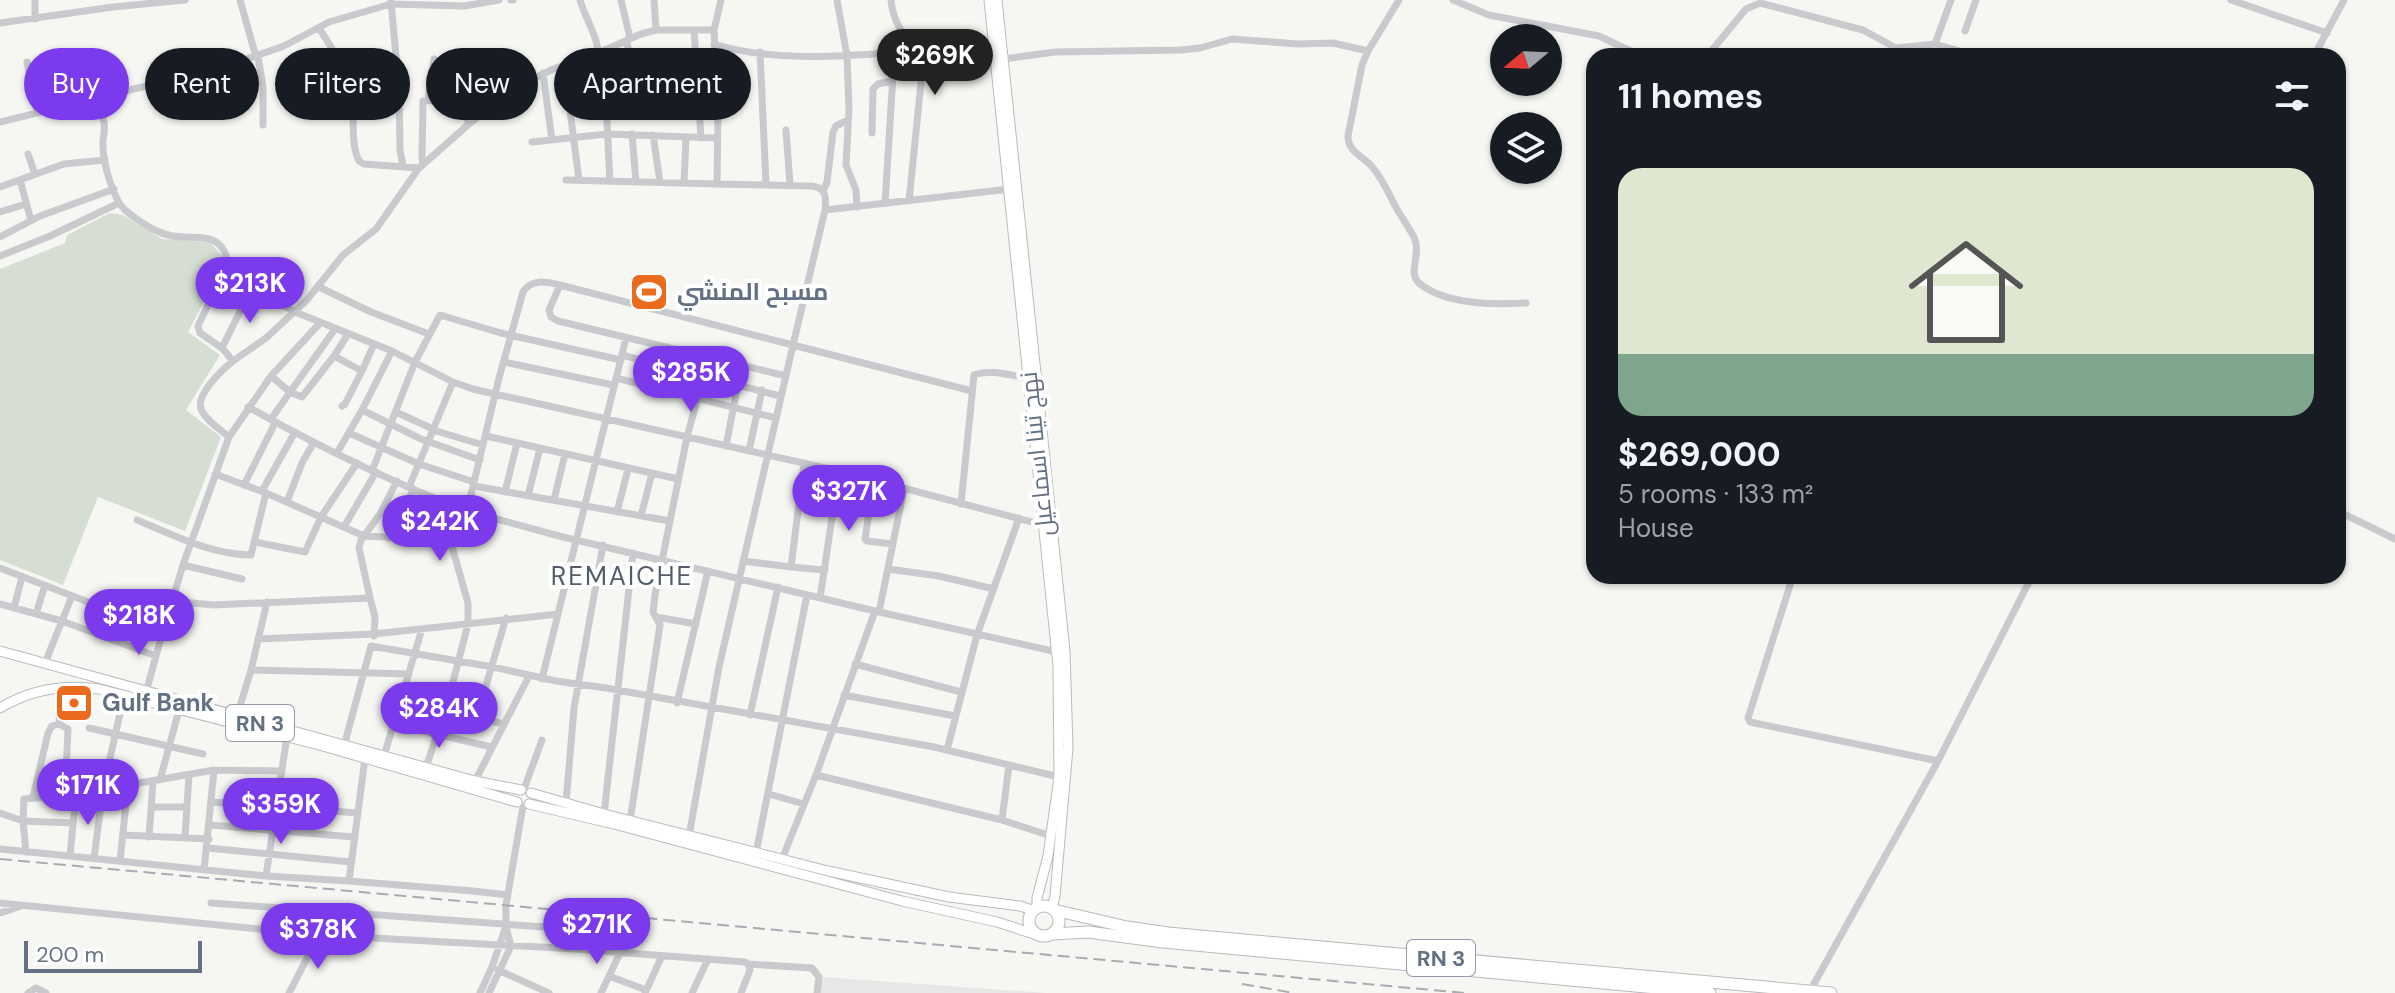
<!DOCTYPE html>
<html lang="en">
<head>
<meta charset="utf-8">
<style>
  body { margin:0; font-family:"DM Sans",Cairo,sans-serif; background:#20242c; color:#f1f3f6; height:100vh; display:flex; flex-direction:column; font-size:30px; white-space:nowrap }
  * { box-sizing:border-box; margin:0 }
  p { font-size:26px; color:#9ea1a6 }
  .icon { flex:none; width:44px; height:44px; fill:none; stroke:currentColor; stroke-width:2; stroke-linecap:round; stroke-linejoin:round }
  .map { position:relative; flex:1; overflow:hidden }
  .sheet { position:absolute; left:1586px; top:48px; width:760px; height:536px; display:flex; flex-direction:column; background:#171b24; border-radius:24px; box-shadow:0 2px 6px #0004 }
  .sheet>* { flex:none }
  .guide { position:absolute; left:24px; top:48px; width:760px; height:72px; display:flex; gap:16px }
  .needle { width:52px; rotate:251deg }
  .buttons { position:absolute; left:1490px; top:24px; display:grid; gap:16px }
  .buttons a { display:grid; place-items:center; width:72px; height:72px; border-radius:50%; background:#171b24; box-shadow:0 2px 6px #0004; font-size:40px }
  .scale { position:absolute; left:24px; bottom:20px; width:178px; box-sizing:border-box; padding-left:8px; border:4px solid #647185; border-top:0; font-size:22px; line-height:28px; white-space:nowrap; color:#647185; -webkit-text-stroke:6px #fff; paint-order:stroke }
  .price { position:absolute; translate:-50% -68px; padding:0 18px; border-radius:28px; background:#7c3aed; color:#fff; font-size:26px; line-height:52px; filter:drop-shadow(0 2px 4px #0008) }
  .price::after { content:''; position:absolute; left:50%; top:48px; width:24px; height:18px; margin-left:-12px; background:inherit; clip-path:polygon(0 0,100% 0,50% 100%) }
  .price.active { background:#222; color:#fff }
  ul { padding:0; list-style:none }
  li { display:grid; align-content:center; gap:16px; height:424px; padding:0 32px }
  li+li { border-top:2px solid #363941 }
  li span { display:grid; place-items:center; height:248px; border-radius:24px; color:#555 }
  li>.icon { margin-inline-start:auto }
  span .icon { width:144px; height:144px; fill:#fffc; stroke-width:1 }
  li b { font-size:34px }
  h2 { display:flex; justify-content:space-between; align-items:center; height:96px; padding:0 32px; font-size:34px }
  .chip { padding:0 28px; border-radius:36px; background:#171b24; box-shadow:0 2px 6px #0004; font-size:28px; line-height:72px }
  .chip.active { background:#7c3aed; color:#fff }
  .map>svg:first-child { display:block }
</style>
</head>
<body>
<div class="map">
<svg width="2395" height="993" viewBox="0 0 2395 993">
  <rect width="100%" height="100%" fill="#f6f6f2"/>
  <path fill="#e6e7e6" d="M822,977l224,16h-226z"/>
  <path fill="#d6ded3" d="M110,213l13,2 39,24 48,3 16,18 -38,72 32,23 -34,55 35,27 -36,94 -87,-34 -35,88 -63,-25v-291l65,-26 2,-8z"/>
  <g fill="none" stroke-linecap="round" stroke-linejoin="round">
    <g stroke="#b8bbc0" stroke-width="11">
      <path id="major" d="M989,0l69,666 1,111 -11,79 -11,42v9
        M997,0l68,651 3,97 -13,148 -3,12
        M0,651l475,130 46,9
        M0,708c30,-18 64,-24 99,-19l224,57 194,56
        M531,793l73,21 224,57 121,26 71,9 12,4
        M529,804l85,20 288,77 95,21 37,12"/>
    </g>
    <g stroke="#b8babe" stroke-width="13">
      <path id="highway" d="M1029 921a15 15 0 1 1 30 0a15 15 0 1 1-30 0Z
        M1054,910l73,17 41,6 663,60
        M1053,934l35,-2 75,10 547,51"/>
    </g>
    <path stroke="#c8cace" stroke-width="7" d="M35,0v19
      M240,0l16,57
      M511,0h2
      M580,0c4,14 12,27 16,41 12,46 11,94 14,140
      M621,0l9,38
      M654,0l2,30
      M837,0l10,56 2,52 -3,57 10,25 1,17
      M891,0c2,28 24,47 31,73l-13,128
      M1399,0l-31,51 -6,14 -14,71c0,17 16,20 25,32 11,13 17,29 25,43 5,8 11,17 16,26 8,18 -7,36 5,46 26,22 75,22 107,20
      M1453,0l36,15 110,21 42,20
      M2231,0l96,33
      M391,2l8,86 1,62 3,16
      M0,23l113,-16 72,-7
      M319,28c14,22 29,43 33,69 3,20 -2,46 7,64l5,3 55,4
      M694,30l7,108
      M714,30l4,79 -1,75 95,2c15,2 14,12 13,24l-32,135 179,46
      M1965,31l11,-31
      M627,40l7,63 3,6 63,-3
      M714,44c54,17 120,13 175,9l5,6 -9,144
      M1935,44l16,-44
      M760,52l6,132
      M258,56l5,30v39
      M1707,56l39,-47 14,-6 103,27 33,18 39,-4 42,12
      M2314,56l30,-56
      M1003,59l52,-7 126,-2 19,-2 32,-9 66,5 35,-1 35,8
      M27,62l10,50
      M564,65l15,115
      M543,73l9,67
      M96,98c3,8 6,16 8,24 2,8 -2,16 -1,24 0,17 10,53 22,64 12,10 28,21 43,25 26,7 52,-8 60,27l-30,64 2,7 22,15 11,13c-11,9 -37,33 -32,48 4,11 20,21 28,28
      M428,100l6,-41
      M0,122l227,-56 57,-20 45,-24 62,-18 73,2 35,-6
      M786,130l4,55
      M872,133l1,-44 5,-5 14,-3
      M632,134l4,48
      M653,135l7,47
      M532,142l75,-8 110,4
      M28,154l7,20
      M423,164l-1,-7 1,-56c8,-1 27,-1 36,4 5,3 7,13 10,19
      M20,180l11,40
      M566,180l151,4
      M684,183l2,-46
      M0,187l64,-23 41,-4
      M823,191l4,-9 6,-50 3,-6 12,-6
      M825,210l185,-21
      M0,212l26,-8
      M0,237l40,-21 74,-27
      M0,256l50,-20 69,-33
      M224,273l71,39 97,39 61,31 20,7 366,82 208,55
      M319,287l52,25 58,22
      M265,295l14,-18
      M222,348l29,-59
      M622,355l158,41
      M334,356l28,15 12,-27
      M233,361l33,-23 40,-37 37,-46 33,-26 43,-61 50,-44 46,-36 38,-19 34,-11 54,-24 15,-4h58l7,-30
      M504,362l109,23
      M271,376l19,16 12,5 32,-41 14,-22
      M616,378l160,40
      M342,406l3,-2 17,-33
      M248,407c70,39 144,76 219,104l32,-133 24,-86c9,-14 23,-10 37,-7
      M362,410l59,29 59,21
      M396,412l37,17
      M271,419l64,-90
      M433,430l50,15
      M349,433l70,31 55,18
      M486,436l192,43
      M726,446l12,-62
      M749,451l13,-61
      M337,453l25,-43 30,-59
      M804,463l-13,104 34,3
      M372,471l43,-109 25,-47 61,18 120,27
      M874,480l-9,59 2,2 26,3
      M244,485l31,-62
      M474,486l196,35
      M409,487l44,-105
      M262,491l33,-59
      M505,492l12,-49
      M266,493l98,43 87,4
      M528,496l12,-48
      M554,500l11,-46
      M287,502l15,-39 12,-21
      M961,504l13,-129c16,-7 42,2 59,4
      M467,511l96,26 312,74 182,41
      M2338,511l57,28
      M617,512l11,-43
      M641,516l11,-43
      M137,520c36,15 75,35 114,35l15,-62 -51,-19
      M344,527l32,-55
      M388,538l26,-49
      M255,542l50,10 16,-35 36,-54
      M743,561l48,6
      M183,565l59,14
      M0,568l163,63 20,-66 46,-128 42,-61 49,-53
      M888,569l51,7 55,13
      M1793,576l-45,142 2,4 188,39
      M370,598l-11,-50 2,-8 19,-26 17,-33
      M820,598l19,-127
      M172,601l41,4 157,-7 5,19 -1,19
      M0,604l62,17 94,35
      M14,608l8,-31
      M879,612l25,-123
      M36,614l9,-29
      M656,617l40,7
      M258,639l116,-5 184,-20
      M115,640l10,-25
      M45,663l27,-67
      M855,664l106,28
      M251,670l158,4
      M542,679l84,-341
      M146,692l17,-61
      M844,695l111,21
      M401,700l103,24
      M677,703l31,-132
      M750,715l28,-128
      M237,716l14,-46 16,-68
      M477,716l29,-98
      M59,724l9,5 -3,66
      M394,724l97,23
      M89,728l114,26
      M344,746l27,-100 122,21 63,14 50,7 328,59 125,30
      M947,750l30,-115 42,-117
      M384,756l38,-127
      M426,767l20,-58 22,-85v-21l-17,-60 10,-34
      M39,773l27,1
      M816,775l186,45 7,-55
      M160,780l19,-70
      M475,781l54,-105
      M524,789l18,-49
      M769,794l35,10
      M33,798l15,-65 4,-7 7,-2 3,-37
      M211,802l147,11
      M566,803l8,-95 29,-163
      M152,807h35
      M0,813l23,8 50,2
      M604,814l29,-261
      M1002,820l49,16
      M630,821l30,-196 -7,-13 2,-17 32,-158 17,-62
      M210,825l144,12
      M123,835l86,4
      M689,836l30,-169 74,-322 -233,-60 -11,25 2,7 7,4 228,55
      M149,837l4,-55
      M185,838l4,-63
      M208,848l143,14
      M0,849l266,27 83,5 16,-123
      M26,852l-3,-31 1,-22 52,-5 138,-24 67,1
      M756,853l51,-258
      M70,856l6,-62
      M94,858l9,-69 21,-93
      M782,859l34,-84 59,-164
      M120,861l8,-76
      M204,870l10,-100
      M266,876l21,-140
      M349,881l124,10 35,4
      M0,903l319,32 257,14 169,13 3,2 2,6 -9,23
      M211,903l361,26 4,4v16
      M0,913l21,-7
      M748,964l64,4 7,9 -2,16
      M498,970l51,23
      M609,976l37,14
      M1810,991l128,-230 94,-185
      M28,993l8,-5 10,5
      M289,993l30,-58
      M480,993l12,-26 13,-38
      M489,993l22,-47 -5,-19v-22l17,-99
      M601,993l19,-40
      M645,993l17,-37
      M692,993l16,-34"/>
    <use href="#major" stroke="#fff" stroke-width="9"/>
    <use href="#highway" stroke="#fff" stroke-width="11"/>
    <path stroke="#a7abb2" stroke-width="2" stroke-dasharray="12 6" stroke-linecap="butt" d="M0,859l1465,134
      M1242,984l52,9"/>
  </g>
  <defs>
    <g id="stadium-square" transform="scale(2)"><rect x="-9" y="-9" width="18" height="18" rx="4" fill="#ea6b1e" stroke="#fff"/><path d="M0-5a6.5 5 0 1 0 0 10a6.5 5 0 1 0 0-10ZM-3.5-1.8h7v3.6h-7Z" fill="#fff"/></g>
    <g id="bank-square" transform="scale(2)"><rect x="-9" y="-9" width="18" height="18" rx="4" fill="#ea6b1e" stroke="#fff"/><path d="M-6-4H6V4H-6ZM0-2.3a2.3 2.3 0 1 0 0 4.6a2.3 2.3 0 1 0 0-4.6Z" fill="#fff"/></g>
  </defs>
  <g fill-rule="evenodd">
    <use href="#stadium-square" x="649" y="292"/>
    <use href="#bank-square" x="74" y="703"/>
  </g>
  <g text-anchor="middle" stroke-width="8" stroke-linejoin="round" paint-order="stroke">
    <g fill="#fff" stroke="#929caa" stroke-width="2">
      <rect x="226" y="705" width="68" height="36" rx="6"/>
      <rect x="1407" y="940" width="68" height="36" rx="6"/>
    </g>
    <g font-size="22" font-weight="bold" fill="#647185">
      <text x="260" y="731">RN 3</text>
      <text x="1441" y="966">RN 3</text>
    </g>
    <g font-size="24" font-weight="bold" fill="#647185" stroke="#fff" text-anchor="start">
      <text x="677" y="300">مسبح المنشي</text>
      <text x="102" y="711">Gulf Bank</text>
    </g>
    <g font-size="24" fill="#647185" stroke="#fff">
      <text transform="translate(1037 454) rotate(-96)" y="8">نهج تينا اسماعيل</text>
    </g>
    <g font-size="26" letter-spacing="2" fill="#525c6a" stroke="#fff">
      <text x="622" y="585">REMAICHE</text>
    </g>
  </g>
</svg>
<div class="buttons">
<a><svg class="needle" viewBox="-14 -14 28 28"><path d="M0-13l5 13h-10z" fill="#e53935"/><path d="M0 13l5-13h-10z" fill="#9ea1a6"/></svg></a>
<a><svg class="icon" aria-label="layers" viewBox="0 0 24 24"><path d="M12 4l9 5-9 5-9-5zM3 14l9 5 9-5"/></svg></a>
</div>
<div class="scale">200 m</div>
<b class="price active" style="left:935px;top:97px">$269K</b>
<b class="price" style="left:250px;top:325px">$213K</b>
<b class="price" style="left:691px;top:414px">$285K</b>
<b class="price" style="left:849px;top:533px">$327K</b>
<b class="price" style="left:440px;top:563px">$242K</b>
<b class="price" style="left:139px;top:657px">$218K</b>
<b class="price" style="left:439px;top:750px">$284K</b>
<b class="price" style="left:88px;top:827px">$171K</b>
<b class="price" style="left:281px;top:846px">$359K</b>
<b class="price" style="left:597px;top:966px">$271K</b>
<b class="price" style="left:318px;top:971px">$378K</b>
<div class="guide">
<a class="chip active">Buy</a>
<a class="chip">Rent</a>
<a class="chip">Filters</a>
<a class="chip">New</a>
<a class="chip">Apartment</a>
</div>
<section class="sheet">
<h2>11 homes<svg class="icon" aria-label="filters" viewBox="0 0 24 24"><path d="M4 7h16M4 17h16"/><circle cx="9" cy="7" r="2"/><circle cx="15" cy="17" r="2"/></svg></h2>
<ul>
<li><span style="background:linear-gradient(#dfe7d0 75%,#7fa58c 0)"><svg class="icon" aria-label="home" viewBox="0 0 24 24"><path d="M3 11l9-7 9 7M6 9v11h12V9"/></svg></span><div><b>$269,000</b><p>5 rooms · 133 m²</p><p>House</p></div></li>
</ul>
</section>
</div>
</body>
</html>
